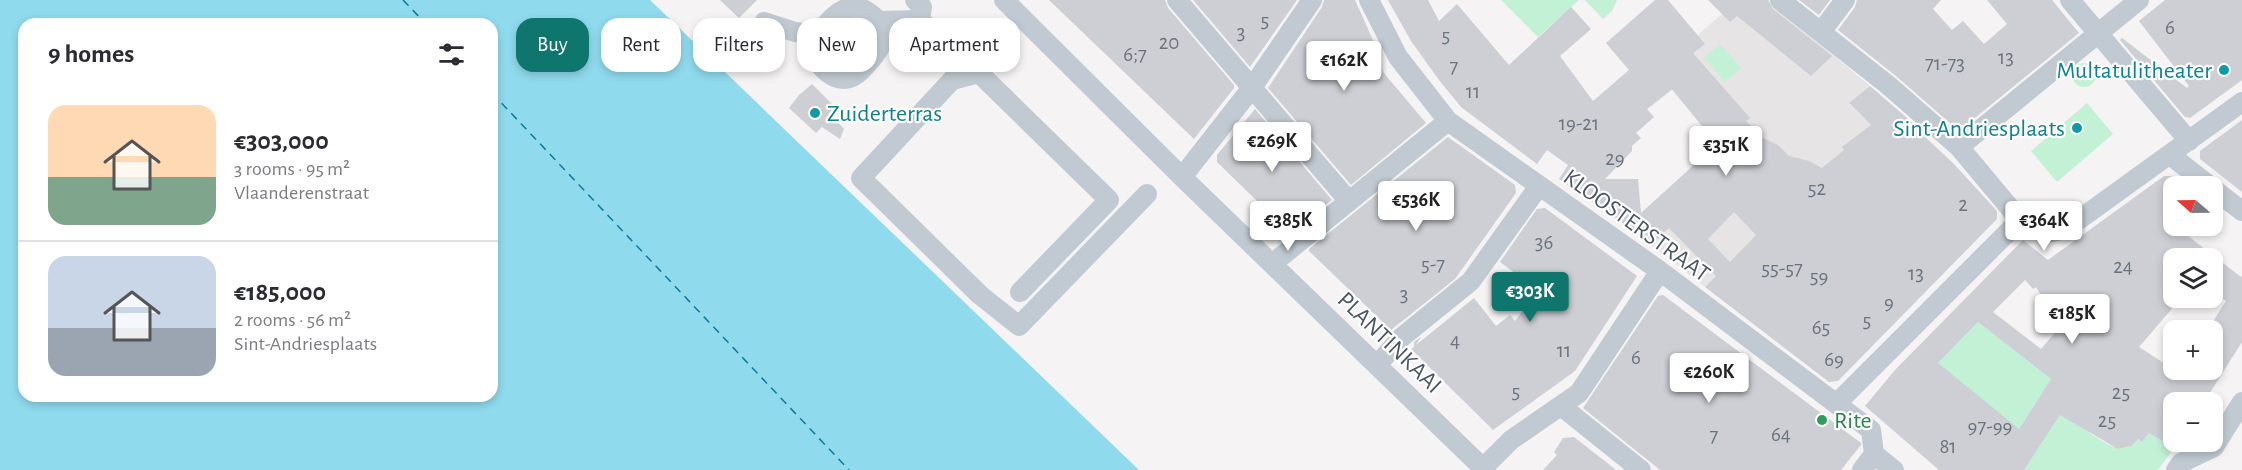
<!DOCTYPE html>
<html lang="en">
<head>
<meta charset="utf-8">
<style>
  body { margin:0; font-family:"Alegreya Sans",sans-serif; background:#f7f7f7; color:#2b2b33; height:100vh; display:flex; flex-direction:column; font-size:22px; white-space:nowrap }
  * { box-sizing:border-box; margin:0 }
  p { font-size:20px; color:#7c7c81 }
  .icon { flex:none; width:33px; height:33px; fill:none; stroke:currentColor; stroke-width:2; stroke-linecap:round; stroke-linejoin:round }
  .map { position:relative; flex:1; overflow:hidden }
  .details { position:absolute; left:18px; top:18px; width:480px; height:384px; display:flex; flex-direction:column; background:#fff; border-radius:18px; box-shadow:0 3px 9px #0003 }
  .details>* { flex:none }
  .hud { position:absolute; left:516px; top:18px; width:570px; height:54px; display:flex; gap:12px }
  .needle { width:39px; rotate:290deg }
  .fabs { position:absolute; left:2163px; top:176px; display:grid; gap:12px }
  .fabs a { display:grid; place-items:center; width:60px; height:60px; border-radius:12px; background:#fff; box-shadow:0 3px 9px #0003; font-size:30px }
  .price { position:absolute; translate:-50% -51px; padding:0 14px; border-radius:6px; background:#fff; color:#222; font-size:20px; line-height:39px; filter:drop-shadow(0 2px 3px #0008) }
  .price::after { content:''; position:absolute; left:50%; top:36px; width:18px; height:14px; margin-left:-9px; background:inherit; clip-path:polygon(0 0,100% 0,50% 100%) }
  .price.selected { background:#0f766e; color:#fff }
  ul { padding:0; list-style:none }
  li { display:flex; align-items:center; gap:18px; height:150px; padding:0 30px }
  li+li { border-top:2px solid #e1e1e2 }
  li span { display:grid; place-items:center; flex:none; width:168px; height:120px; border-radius:18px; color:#555 }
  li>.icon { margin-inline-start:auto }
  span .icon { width:72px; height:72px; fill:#fffc; stroke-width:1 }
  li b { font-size:26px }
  h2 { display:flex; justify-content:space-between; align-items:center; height:72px; padding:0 30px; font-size:26px }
  .tag { padding:0 21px; border-radius:18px; background:#fff; box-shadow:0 3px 9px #0003; font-size:21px; line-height:54px }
  .tag.selected { background:#0f766e; color:#fff }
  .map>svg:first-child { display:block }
</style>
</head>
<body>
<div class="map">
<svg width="2242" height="470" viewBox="0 0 2242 470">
  <rect width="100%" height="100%" fill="#f5f3f3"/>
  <path fill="#e6e4e5" d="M1738,0h30l102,86 -21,18 65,62 -131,44 -78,77 -54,-42 67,-62 11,-24 -57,-69 -23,18 -9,-10 -1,-12z"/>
  <path fill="#c3f1d5" d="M1501,0h78l-41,37z
    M1585,0h32l-5,11 -9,8z
    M1720,44l21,24 -16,14 -21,-24z
    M2072 75a12 12 0 1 1 24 0a12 12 0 1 1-24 0Z
    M2087,103l26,31 -56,48 -26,-31z
    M1978,322l73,57 -32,50 -90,-57z
    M2062,412c11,9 46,37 59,36 7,0 12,-3 16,-9l5,3 7,-9 25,15 -16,22h-134z"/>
  <path fill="#90daee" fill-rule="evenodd" d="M0,0h650l489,470h-1139zM24,24h468v372h-468z"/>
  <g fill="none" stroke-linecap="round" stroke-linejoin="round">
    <path stroke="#0c7c9b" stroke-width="1.5" stroke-dasharray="8 6" stroke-linecap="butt" d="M403,0l23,24
      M492,93l357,377"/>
  </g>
  <path fill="#cdcfd5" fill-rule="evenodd" d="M720,0h37l-18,18z
    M1049,0h116l3,8 66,77v3l-40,51z
    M1193,0h104l-47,67z
    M1324,0h31l17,38 11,34 43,51 -75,62 -83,-97 54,-81z
    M1388,0h40l11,21 18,-17 52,61 62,-58 20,22 -31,27 33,45 36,-31 -23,-27 49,-43h13l37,44 -12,9 57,65 -4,3 17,17 15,7 11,11 20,5 13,7 22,-18 -2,-3 29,-22 -22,-22 21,-17 58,50h-4l30,28 43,47v8l-159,162 -9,1 -124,-95 11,-11 -47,-48 -18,17 -24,-19 -68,-47 9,-14 -21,-15 -10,14 -76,-57 -22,-27 -28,-39zM1672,89l45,55 -76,69 -3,-34h-33l27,-28v-5l9,-8 -5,-5 18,-16 -7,-8zM1734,212l22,23 -26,27 -22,-23z
    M1708,0h60l5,9 59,47 -21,20 -74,-60 -7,6z
    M1799,0h31l-11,15z
    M1857,0h84l-8,9 19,21 11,-9 21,23 23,-20 -20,-24h65l27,33 -120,98 -63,-55 -58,-46 17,-23z
    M2165,0h77v80l-52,38 -5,-1 -65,-77 2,-2 65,50 2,-2 -50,-65z
    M812,84l26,26 -6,6 12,13 -4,10 -18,-12 -6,6 -27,-25 10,-13z
    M1255,109l77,91 -43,32 -72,-70v-7z
    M2242,120v72l-42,-33v-8z
    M1448,137l67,48 1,8 -61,86 -64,51 -82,-79v-2z
    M2164,176h10v49l67,52 1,-2v67l-38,60h-30v46l-25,-15 -7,9 -4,-3 -7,7 -13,3 -58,-34 -36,55h-85l-74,-64 30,-36 128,-130 25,20zM2174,258h38v32l14,11 -14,22v46h-39l-34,-22 43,-50h-8zM2025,280l8,9 3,-2 8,13 10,-6 15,22 -28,33 -48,-37zM1978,322l73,57 -32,50 -81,-66z
    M1545,208l92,68 -62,95 -82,59 -82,-81 3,-2v-5l7,-5 -5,8 58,-47 22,28 14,-11 5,6 23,-31 -38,-28 37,-53z
    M1663,295l198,148v2l-20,25h-181l-77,-62 75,-112z
    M1574,437l23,18 19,15h-73l14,-15 -3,-3 9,-14z"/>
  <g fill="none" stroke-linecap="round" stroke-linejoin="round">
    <path stroke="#c1cad2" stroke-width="20" d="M915,0l7,7 -2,13 59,53 130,127 -89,92
      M1004,0l178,177 303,293
      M1177,0l171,200
      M1369,0l29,57 50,64 212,150 211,159 3,24 20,16
      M1780,0l108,85 71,62 61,73c18,15 33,16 53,4l169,-122
      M2070,0l119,141
      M859,7c31,15 31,34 8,57 -6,7 -13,15 -23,15 -11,0 -21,-9 -27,-18 -10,-17 12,-45 28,-52 3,-1 10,-1 14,-2z
      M878,21l42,-1
      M764,22l31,10 23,3
      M1821,32l24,-32
      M979,73l-27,7 -91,98 119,117 39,31 128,-132
      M1959,147l180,-147
      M2170,155l40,31
      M1182,177l69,-88 61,-89
      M2212,188l30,23
      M1273,263l175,-142
      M1377,365l25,-28 69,-56 68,-95
      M1837,403l183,-183
      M1561,406l80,64
      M1483,468l28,-28 68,-47 81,-122
      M1862,470l12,-16
      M2176,470l5,-7 33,-16 28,-45"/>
  </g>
  <g fill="#0f9aa8" stroke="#fff" stroke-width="2">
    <circle cx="2224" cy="70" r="6"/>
    <circle cx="815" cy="113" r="6"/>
    <circle cx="2077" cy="128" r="6"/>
  </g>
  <circle fill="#2e9e5b" stroke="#fff" stroke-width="2" cx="1822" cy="420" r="6"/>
  <g text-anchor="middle" stroke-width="4.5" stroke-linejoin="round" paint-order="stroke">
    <g font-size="21" fill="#6b747e">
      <text x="1265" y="27">5</text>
      <text x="2170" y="34">6</text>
      <text x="1241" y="39">3</text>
      <text x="1446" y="42">5</text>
      <text x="1169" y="49">20</text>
      <text x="1135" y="61">6;7</text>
      <text x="2006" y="64">13</text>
      <text x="1945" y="70">71-73</text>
      <text x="1454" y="73">7</text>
      <text x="1473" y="98">11</text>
      <text x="1579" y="130">19-21</text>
      <text x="1615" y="165">29</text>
      <text x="1817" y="195">52</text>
      <text x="1963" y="211">2</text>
      <text x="1544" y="249">36</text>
      <text x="1433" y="271">5-7</text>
      <text x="2123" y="273">24</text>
      <text x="1782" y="275">55-57</text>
      <text x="1916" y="280">13</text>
      <text x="1819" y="283">59</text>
      <text x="1404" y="301">3</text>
      <text x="1889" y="309">9</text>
      <text x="1867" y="327">5</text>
      <text x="1821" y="334">65</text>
      <text x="1455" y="347">4</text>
      <text x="1564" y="357">11</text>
      <text x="1636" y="364">6</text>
      <text x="1834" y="366">69</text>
      <text x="1516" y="398">5</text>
      <text x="2121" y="399">25</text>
      <text x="2107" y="427">25</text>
      <text x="1990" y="433">97-99</text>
      <text x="1781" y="441">64</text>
      <text x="1714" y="442">7</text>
      <text x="1948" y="453">81</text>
    </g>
    <g font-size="24" fill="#0d838f" stroke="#fff" text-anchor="end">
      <text x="2212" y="78">Multatulitheater</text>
      <text x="827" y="121" text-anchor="start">Zuiderterras</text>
      <text x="2065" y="136">Sint-Andriesplaats</text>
    </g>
    <g font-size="24" fill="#4a5661" stroke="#fff">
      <text transform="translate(1637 225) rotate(36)" y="8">KLOOSTERSTRAAT</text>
      <text transform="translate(1390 342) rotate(44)" y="8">PLANTINKAAI</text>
    </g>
    <g font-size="24" fill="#27864d" stroke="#fff" text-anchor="start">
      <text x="1834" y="428">Rite</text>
    </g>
  </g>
</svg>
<div class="fabs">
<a><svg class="needle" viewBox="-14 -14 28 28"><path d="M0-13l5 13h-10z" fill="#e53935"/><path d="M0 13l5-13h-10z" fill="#7c7c81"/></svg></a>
<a><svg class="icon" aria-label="layers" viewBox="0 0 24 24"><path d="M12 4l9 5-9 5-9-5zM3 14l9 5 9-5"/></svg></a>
<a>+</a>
<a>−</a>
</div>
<b class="price" style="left:1344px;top:92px">€162K</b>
<b class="price" style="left:1272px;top:173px">€269K</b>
<b class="price" style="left:1726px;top:177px">€351K</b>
<b class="price" style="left:1416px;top:232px">€536K</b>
<b class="price" style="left:1288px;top:252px">€385K</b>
<b class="price" style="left:2044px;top:252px">€364K</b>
<b class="price selected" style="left:1530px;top:323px">€303K</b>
<b class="price" style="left:2072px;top:345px">€185K</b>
<b class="price" style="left:1709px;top:404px">€260K</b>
<div class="hud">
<a class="tag selected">Buy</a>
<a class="tag">Rent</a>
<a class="tag">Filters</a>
<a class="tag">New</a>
<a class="tag">Apartment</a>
</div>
<section class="details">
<h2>9 homes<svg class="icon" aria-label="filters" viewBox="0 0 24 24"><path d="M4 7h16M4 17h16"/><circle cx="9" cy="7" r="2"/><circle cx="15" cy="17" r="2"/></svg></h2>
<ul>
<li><span style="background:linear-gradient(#ffd9b3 60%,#7fa58c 0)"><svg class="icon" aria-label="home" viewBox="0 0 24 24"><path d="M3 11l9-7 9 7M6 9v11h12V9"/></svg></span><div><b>€303,000</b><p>3 rooms · 95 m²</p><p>Vlaanderenstraat</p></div></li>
<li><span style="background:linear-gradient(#c9d6e8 60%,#9aa5b1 0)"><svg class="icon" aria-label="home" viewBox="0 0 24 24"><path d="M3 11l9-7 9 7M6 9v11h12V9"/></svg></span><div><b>€185,000</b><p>2 rooms · 56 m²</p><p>Sint-Andriesplaats</p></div></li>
</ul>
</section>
</div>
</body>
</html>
